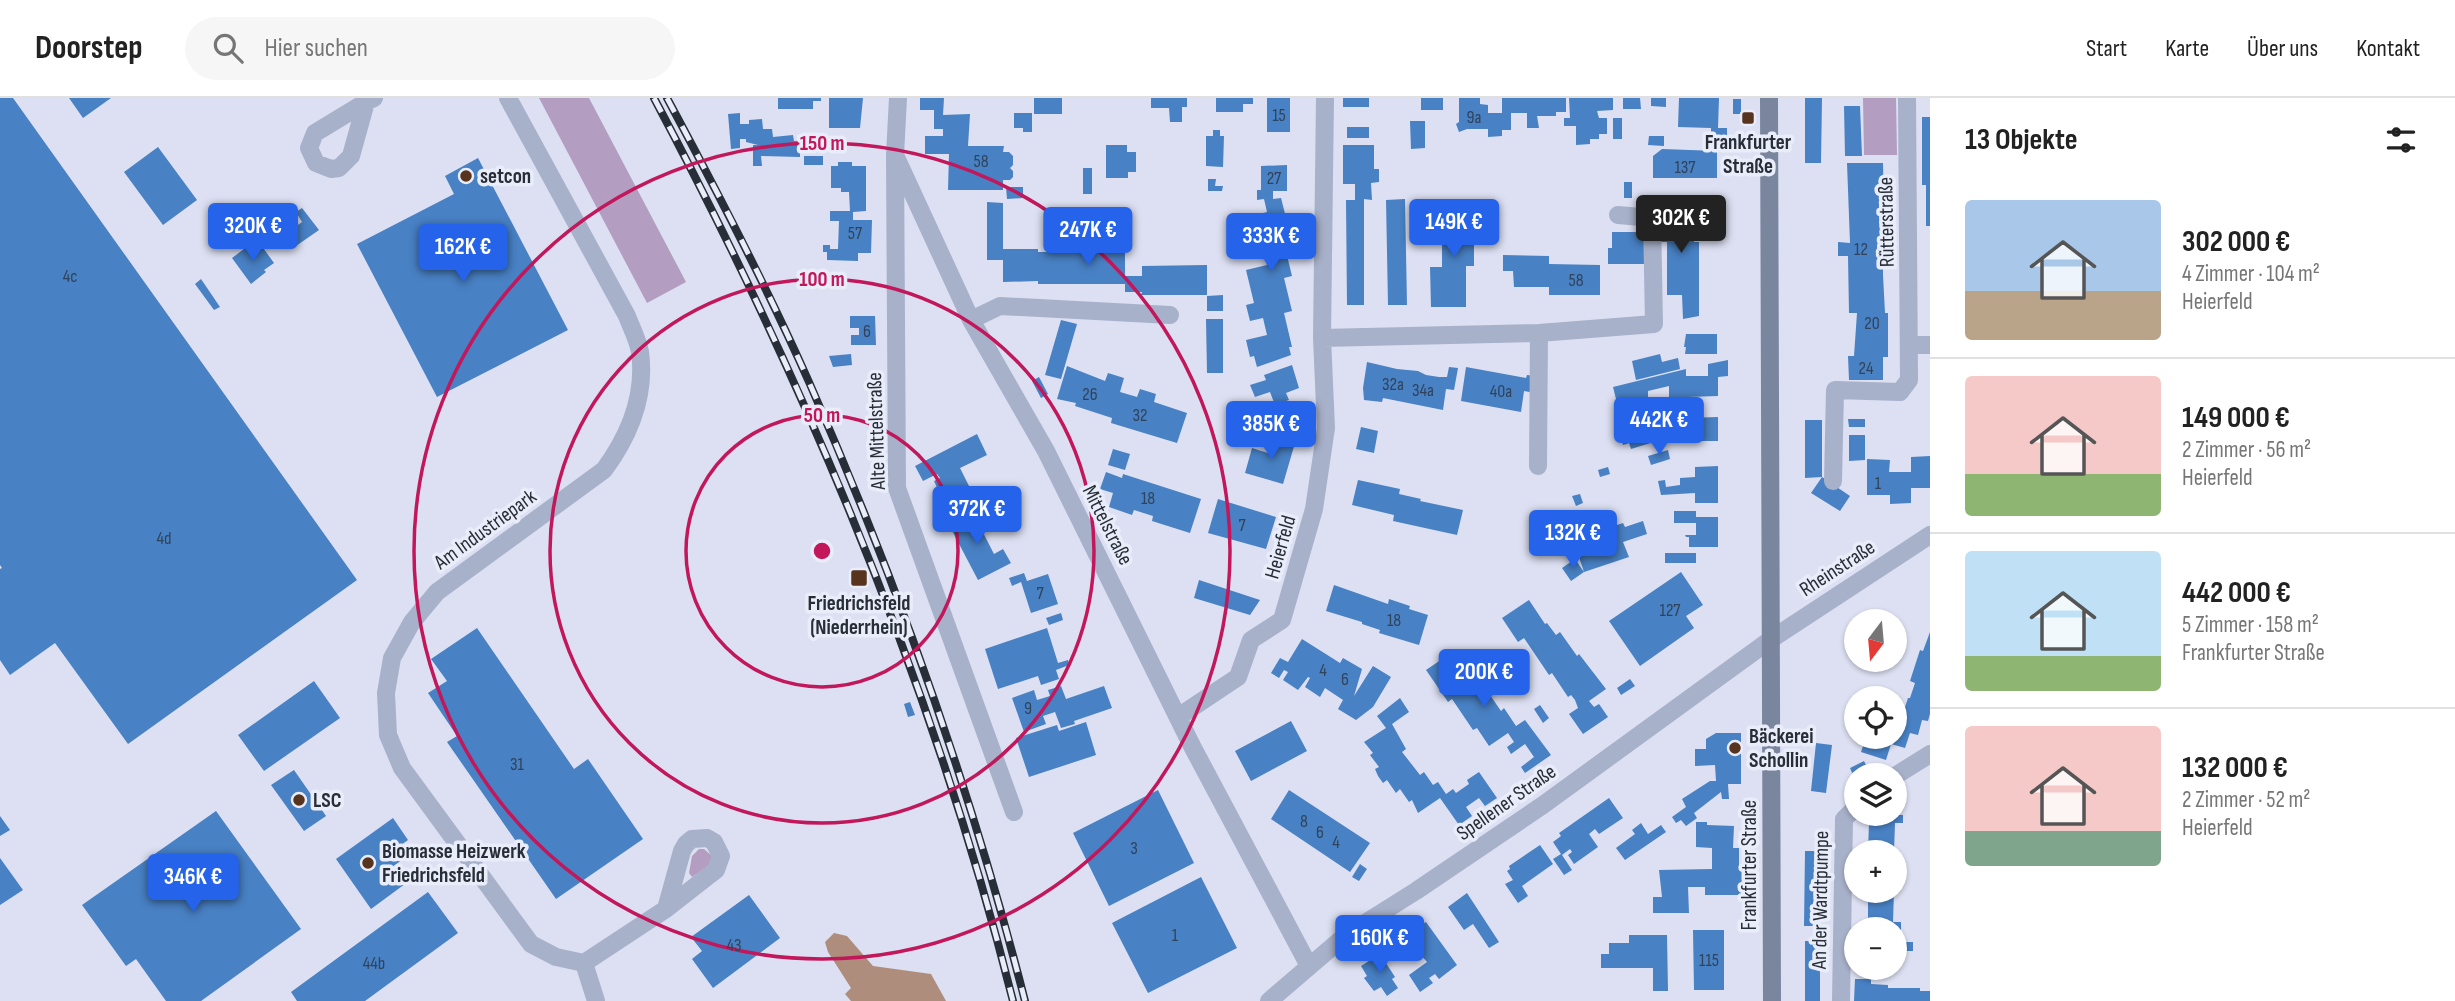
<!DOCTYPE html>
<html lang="de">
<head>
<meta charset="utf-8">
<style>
  body { margin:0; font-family:"Sofia Sans Condensed",sans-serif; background:#f6f6f6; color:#222; height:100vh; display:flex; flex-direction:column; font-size:26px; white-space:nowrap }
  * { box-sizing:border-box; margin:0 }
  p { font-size:23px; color:#767676 }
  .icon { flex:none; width:38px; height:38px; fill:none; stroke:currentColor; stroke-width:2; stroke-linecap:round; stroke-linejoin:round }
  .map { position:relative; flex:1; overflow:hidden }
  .side { display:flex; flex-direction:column; background:#fff; width:525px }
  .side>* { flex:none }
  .needle { width:46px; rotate:196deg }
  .controls { position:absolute; left:1844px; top:511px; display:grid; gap:14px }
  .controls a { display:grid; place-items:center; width:63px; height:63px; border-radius:50%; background:#fff; box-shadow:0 2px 5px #0004; font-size:35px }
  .price { position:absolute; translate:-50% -60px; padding:0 16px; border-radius:7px; background:#2563eb; color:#fff; font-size:23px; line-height:46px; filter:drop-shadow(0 2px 4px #0008) }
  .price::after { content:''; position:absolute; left:50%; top:42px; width:21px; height:16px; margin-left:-10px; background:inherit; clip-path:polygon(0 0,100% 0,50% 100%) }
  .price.on { background:#222; color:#fff }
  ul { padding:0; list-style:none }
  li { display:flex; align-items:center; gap:21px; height:175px; padding:0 35px }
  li+li { border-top:2px solid #e0e0e0 }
  li span { display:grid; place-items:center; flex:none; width:196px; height:140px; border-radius:7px; color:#555 }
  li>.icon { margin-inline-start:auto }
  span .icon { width:84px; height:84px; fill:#fffc; stroke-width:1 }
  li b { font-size:30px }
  h2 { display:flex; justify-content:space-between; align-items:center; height:84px; padding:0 35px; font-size:30px }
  header { display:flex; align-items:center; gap:42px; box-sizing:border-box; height:98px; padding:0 35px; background:#fff; border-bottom:2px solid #e0e0e0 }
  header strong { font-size:33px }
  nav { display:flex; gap:38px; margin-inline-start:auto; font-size:24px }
  .search { width:490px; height:63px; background:#f6f6f6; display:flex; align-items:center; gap:18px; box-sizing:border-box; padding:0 24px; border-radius:38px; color:#767676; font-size:26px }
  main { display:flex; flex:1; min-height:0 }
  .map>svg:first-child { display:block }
</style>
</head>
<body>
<header>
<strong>Doorstep</strong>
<div class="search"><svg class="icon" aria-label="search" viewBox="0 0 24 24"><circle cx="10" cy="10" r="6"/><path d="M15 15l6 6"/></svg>Hier suchen</div>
<nav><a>Start</a><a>Karte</a><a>Über uns</a><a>Kontakt</a></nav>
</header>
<main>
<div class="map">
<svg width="1930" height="903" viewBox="0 0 1930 903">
  <rect width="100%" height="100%" fill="#dce0f2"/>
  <path fill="#b39dc1" d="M539,0h50l97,184 -39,21z
    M1863,0h33l1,57h-33z
    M699,751h5l8,7 -2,9 -18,12 -3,-4 3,-17z"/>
  <path fill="#af8d7c" d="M834,835l13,3 26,30 58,8 15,27h-95l-6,-7 6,-6 -23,-36 -3,-10z"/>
  <path fill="#4881c4" d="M0,0h13l344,482 -229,164 -73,-101 -45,32 -10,-15v-91l2,-1 -2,-3z
    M69,0h42l-28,20z
    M778,0h43v3h-8v8h-35z
    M829,0h34l-3,30h-31z
    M920,0h24l-1,17 27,-1 -2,32h36l-1,6h6l4,4v9l-3,3 3,3v6l-3,3h-7v10h-55l1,-36h-24v-18h18v-7h-9v-19h-14z
    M1034,0h28v16h-28z
    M1151,0h36v9h-5v15h-12l-1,-14h-18z
    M1216,0h37v6h-10v8h-27z
    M1267,0h23v34h-23z
    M1343,0h26v9h-26z
    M1421,0h22v12h-22z
    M1459,0h21v6l8,1v8h14v-15h64v14h-10v4h-19l2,12h-12v-15h-16v17h-9v6l-14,1v-8h-21l-8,3 -3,-8 3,-2z
    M1569,0h44v12l-16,1 2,7h8v16h-8v5h-9v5l-14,1v-19h-12v-8h6z
    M1623,0h17l1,11h-18z
    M1651,0h15v9l-15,-1z
    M1679,0h40l-1,30h9v8h-16v-8l-33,-1z
    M1805,0h17l-1,65h-16z
    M1733,1h8v15h-8z
    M1844,8h16l2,50h-17z
    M740,15v11h9v-4l13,-1 1,10h9l1,8 20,-2 1,6 18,-1 1,12 -13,1v4l-39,-1 1,10h-9v-21h5l-12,-3v-3h-6v9l-9,1 -3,-35z
    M1014,15h18v19h-9v-4h-9z
    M1922,19h8v109h-4v-41h-4z
    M1613,20h9v21h-9z
    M1410,23h15v27l-14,1z
    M1347,29h22v11h-22z
    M1213,32h7v6h4l-1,31 -17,-1v-30h7z
    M1649,38h15v10l-16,-1z
    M1106,47h21v7h9v20h-8v6h-22z
    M1343,47h31v24h5v13l-8,1 1,17 -8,-1v106h-17l-1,-105h9v-16h-12z
    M158,49l39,53 -34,25 -39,-53z
    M1662,51l55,2v27h-64v-22z
    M804,58h19v9h-19z
    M478,60l90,172 -131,67 -80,-153 97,-50 -9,-18z
    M838,64h14v4h14v45l-13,1v8h19l-1,33h-13v8l-31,-1v-8h-4v-7h7v4h8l1,-28h-9v-10h20l-1,-19h-8v-4h-10v-22h7z
    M1847,65h36l2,93h-2v19l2,38h3v44h-5v23h-34l-1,-24h6l3,-43h-8l-1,-57h-10v-14l12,1z
    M1287,67v26h-14v8l8,-1 11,43 -8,2 8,33 -8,2 8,33 -8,2 8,34h-3l2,8 -34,12 -3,-11 -4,1 -4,-17 21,-5 -4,-17 -13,3 -4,-16 8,-2 -8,-33 21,-5 -4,-17 -13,3 -4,-16 21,-5 -4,-17 4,-1 -3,-13 -7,1v-10h4v-24z
    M1083,70h9v26h-9z
    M1208,81h8l-1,7h8l-1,5h-14z
    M1624,84h8v16h-8z
    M1006,89h17v11l-16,1z
    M1405,101l2,106h-19l-2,-105z
    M1657,101h14v8h22l1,35h5v74l-16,3 -1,-24h-15v-53h-6v-35h-4z
    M987,104l16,1v46h35v3h87v24h17v-10l65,-1v30h-66l1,-3h-17v-8h-87v-3l-35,1v-22h-16z
    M302,110l17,22 -23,16 -9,-13 15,-11 -6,-10z
    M1442,110h32v58h-8v41h-35l-1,-40h12z
    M1612,134h32v32h-36v-16h4z
    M261,147l13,18 -10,7 2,2 -15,12 -19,-26 16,-12 4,5z
    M1503,157l46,1v8l51,1v30h-51v-8h-35l-1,-16h-10z
    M201,181l19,28 -6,3 -19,-26z
    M1223,197v16h-16v-15z
    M850,218h25l1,29h-25v-10h8v-7h-9z
    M1206,221h17v54h-16z
    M1061,222l16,4 -16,55 -16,-4z
    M1686,236h31v20h-32l1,-7h-2z
    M851,256l1,11 -19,2 -4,-11z
    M1660,256l2,8 16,-4 2,11 -44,11 -4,-19z
    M1728,262v16l-10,1v19l-31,1v14h-12l-1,3 -22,6 -4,-14 21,-6v-14l-21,5v9l-30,7 -5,-20 73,-18v7h22v-12z
    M1367,264l30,7 21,2 8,4 13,2h8l2,-10 9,1 -4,22 -8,-1 -3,21 -60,-12 -1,4 -18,-2 -1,-12z
    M1292,267l7,23 -13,5 3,7 -14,5 -5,-13 -15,5 -5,-12 16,-5 -2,-5z
    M1067,268l38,15 3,-8 16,5 -4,14 17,5 3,-8 16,5 -2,8 33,11 -10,30 -66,-20 1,-5 -37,-12 1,-3 -19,-4z
    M1466,269l60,11 1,-3 8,1v17l-11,-2 -3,21 -60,-11z
    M1039,279l9,17 -7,4 -9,-17z
    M1256,303l6,18 -14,4 -2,-8 -6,2 -3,-9z
    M1686,314v6l32,-1v24h-61l-26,8 -2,-6 -6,2 -2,-9 6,-2 -1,-4z
    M1848,321h17v8h-16z
    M1805,322h17v57l28,19 -10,15 -29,-18 11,-16 -17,1z
    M1361,329l17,4 -4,22 -18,-4z
    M977,336l10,21 -27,13 14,28 -27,13 -13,-28 6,-3 -3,-4 -14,7 -8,-15z
    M1849,337h16v25l-16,1z
    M1273,338l22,7 -12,41 -38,-11 7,-25 16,5z
    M1113,351l17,5 -5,16 -17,-5z
    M1668,352l2,9 -19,6 -3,-9z
    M1930,358v32h-19v15l-21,1v-9h-23v-36l23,1 -1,12h22v-15z
    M1718,368v37h-23v-10l-34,2 -3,-14 7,-1 1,7 14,-2v-7l15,-1v-10z
    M1608,369l2,7 -10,3 -2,-7z
    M1106,374l16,6 1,-4 78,25 -11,34 -38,-12 1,-5 -19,-6 -2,5 -23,-8 4,-14 -13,-4z
    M1358,382l42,9 -1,5 22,5 -1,2 43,9 -6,25 -64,-14 1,-6 -42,-10z
    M1580,396l3,9 -7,3 -4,-10z
    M994,398l6,11 -18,9 -5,-11z
    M1218,401l58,18 -10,32 -58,-16z
    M971,411l23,45 9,-5 8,14 -33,17 -31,-59z
    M1674,413h22v6h22v30h-29v-10h-3l-1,-2h11v-12h-22z
    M1643,423l4,13 -24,8 6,15 -45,15 -5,-15 38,-12 -6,-18 12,-4 2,4z
    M1665,455h31v10h-31z
    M1575,461l9,13 -13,9 -9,-13z
    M1681,474l22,33 -17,11 8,12 -54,38 -31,-45z
    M1024,475l3,8 21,-7 10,30 -27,9 -10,-31 -9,4 -3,-8z
    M1199,482l61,20 -10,15 -56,-17z
    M1334,487l54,19 1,-5 21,7 -1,3 19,6 -9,30 -40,-12 1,-3 -18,-6v-2l-36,-11z
    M1529,502l16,24 2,-1 9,12 4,-3 17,24 2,-2 27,35 -17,12 5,6 5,-3 9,13 -25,17 -14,-20 9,-6 -3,-8 -4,-5 -3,2 -16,-24 -3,2 -25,-37 -6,4 -16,-24z
    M1061,515l2,7 -14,5 -3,-7z
    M477,530l97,141 14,-10 55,80 -87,60 -109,-157 10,-6 -29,-43 19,-12 -16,-22z
    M1047,530l11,35 10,-3 1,5 -13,5 3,9 -18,6 -3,-9 -40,13 -13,-40z
    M1930,534v82l-2,7 -6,-1 -4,15 -8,-2 -5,15 -14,-4 -5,16 -25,-8 5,-15 15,4 1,-4h13v-16l3,-9 5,1 5,-15h2l5,-15 -5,-2 10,-31 3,1z
    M1302,541l38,24 3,-5 19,11 -8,27 19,-30 18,11 -18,30 -17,13 -18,-11 5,-9 -18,-12 -5,9 -15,-10 5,-9 -2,-1 -10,13 -15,-10 5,-8 -4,-2 -5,8 -8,-5 9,-15 8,4z
    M1454,553l21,31 4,-3 22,32 3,-3 12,18 9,-6 26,35 -26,18 -4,-6 13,-10 -9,-13 -14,10 -4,-7 7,-5 -6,-9 -19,13 -12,-18 -4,2 -21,-31 -4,3 -22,-32z
    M1630,581l5,7 -14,9 -4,-7z
    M314,583l26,37 -76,53 -26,-36z
    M1061,588l5,13 38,-13 8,22 -38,13 1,3 -14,4 -6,-16 -12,4 3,8 -22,8 -12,-34 22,-8 3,10 13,-4 -2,-6z
    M1400,600l9,14 -17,12 14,25 -4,3 18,23 4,-3 9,13 5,-3 8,12 7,-5 3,4 13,-9 -2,-4 12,-8 18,26 -12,8 -6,-8 -13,9 6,9 -13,9 -19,-27 -22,15 -6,-13 -3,2 -9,-13 -4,4 -9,-13 -4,3 -5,-7 -3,-7 4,-2 -9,-12 3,-2 -9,-11 22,-14 -9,-12z
    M910,604l5,13 -7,2 -4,-13z
    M1540,607l9,13 -6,5 -9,-14z
    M1291,623l16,30 -56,30 -16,-30z
    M1086,624l10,33 -67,22 -13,-39 41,-13 2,6z
    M1716,635h25v51h-13l1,15h-7l-1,-7 -27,21 3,5 -11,8 -5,-6 -5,3 -4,-6 14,-10 -4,-8 28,-18h6l-1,-16 -20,1v-17h11v-10z
    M1816,645l16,2 -6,48 -15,-2z
    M1864,663l4,8 -5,2 2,4h-8v8l-5,2 -3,-8 4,-2 -3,-7z
    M294,672l32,46 -22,15 -33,-46z
    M1158,692l36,73 -85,43 -36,-73z
    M1289,692l81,53 -20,29 -79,-53z
    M1609,700l14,20 -24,16 -4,-5 -6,5 9,13 -24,17 -6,-9 4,-3 -2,-3 -8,6 10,15 -8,5 -11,-16 8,-5 -8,-12 8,-6 -2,-3z
    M216,713l85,118 -100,72h-35l-30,-42 -10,7 -44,-61z
    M1882,717h21v8h-8l-1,29h-26l1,-29h13z
    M0,718l10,14 -10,6z
    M393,720l15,22 -14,10 8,10 -10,7 13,17 -34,25 -35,-50z
    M1696,724h11v3l27,1 -1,22h6v21h5v26h-39v-8h-17l1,26h-36v-16h9l-3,-27 53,-1v-21l-16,-1z
    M1641,725l7,11 13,-9 5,7 -41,28 -9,-12 19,-14 -3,-4z
    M1540,747l13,19 -31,22 6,10 -10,7 -13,-19 8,-4 -6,-9 3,-2 -1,-3z
    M1805,753h17l-1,75h-17z
    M0,760l23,32 -23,15z
    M1360,766l7,5 -8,12 -7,-4z
    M1201,779l36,71 -89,45 -36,-70z
    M1868,793h26l-1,31h8v17l-6,-1v-9h-19v-8h-8z
    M428,794l30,41 -93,68h-68l-6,-9z
    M1467,795l32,49 -10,6 -16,-24 -9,6 -16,-23z
    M749,797l31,43 -67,50 -21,-29 10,-8 -11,-14z
    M1426,824l31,43 -18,14 -4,-5 -6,4 4,5 -13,9 -11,-17 18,-13 -22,-25z
    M1693,832h31v60h-30z
    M1629,837h38l1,56h-15v-23h-52v-14h8v-11h20z
    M1805,843h15v60h-15z
    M1895,844h18v9h-18z
    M1380,856l15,23 -3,2 6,9 -11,8 -6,-9 -7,4 -10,-13 3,-2 -6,-10z
    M1855,881h16v5l17,1v3h32v3h10v10h-76z"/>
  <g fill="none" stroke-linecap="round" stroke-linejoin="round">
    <path stroke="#a8b1ca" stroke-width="18" d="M898,0l-3,57 2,333 117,324
      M366,4l-15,54 -12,12 -8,1 -15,-6 -7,-15 6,-15 51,-31 8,-4
      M895,57l76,165 75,131 146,295 117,220
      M971,222l29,-14 170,9
      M1322,240l217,-5 115,-9 -2,-106 -34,-3
      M1910,247h20
      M1538,368l1,-133
      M1833,383l2,-91 65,2 9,-12 -2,-282
      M1770,542l160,-105
      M1178,619l60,-40 13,-37 31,-20 32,-111 12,-81 -4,-90 3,-240
      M1895,678l35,-22
      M584,865l82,-54 50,-39 5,-14 -7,-14 -7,-4 -15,1 -6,5 -4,7 -16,58
      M1841,903l3,-182 13,-13"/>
    <path stroke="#a8b1ca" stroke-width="18" d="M508,0l119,218c4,11 11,24 13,36 6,44 -11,84 -36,118l-167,122 -25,30 -20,36 -6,35 2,42 14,33 129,176 25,13 28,6 12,38
      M1269,903l77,-66 70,-44 127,-86 227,-165"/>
    <path stroke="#7a869e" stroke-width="18" d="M1769,0l3,903"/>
    <g stroke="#282e37" stroke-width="8">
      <path id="rail" d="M654,0c152,286 280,588 359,903
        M667,0c50,93 99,187 142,284 88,200 162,407 216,619"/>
    </g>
    <use href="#rail" stroke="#e9ecf9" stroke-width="5" stroke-dasharray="16" stroke-linecap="butt"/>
  </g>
  <g fill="none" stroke="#c2185b" stroke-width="3.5">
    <circle cx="822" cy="453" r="136"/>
    <circle cx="822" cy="453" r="272"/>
    <circle cx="822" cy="453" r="408"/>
  </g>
  <g fill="#58331e" stroke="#e9ecf9" stroke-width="2.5">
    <rect x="1741" y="13" width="14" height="14" rx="3.5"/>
    <circle cx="466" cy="78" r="7"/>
    <rect x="850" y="471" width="18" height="18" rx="3.5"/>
    <circle cx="1735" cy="650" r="7"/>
    <circle cx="299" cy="702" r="7"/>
    <circle cx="368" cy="765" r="7"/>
  </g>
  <g text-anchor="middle" stroke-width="7" stroke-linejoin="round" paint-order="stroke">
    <g font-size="18" fill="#30435a">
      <text x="1279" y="23">15</text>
      <text x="1474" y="25">9a</text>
      <text x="981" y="69">58</text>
      <text x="1685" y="75">137</text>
      <text x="1274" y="86">27</text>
      <text x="855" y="141">57</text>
      <text x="1861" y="157">12</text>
      <text x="70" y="184">4c</text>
      <text x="1576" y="188">58</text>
      <text x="1872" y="231">20</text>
      <text x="867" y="239">6</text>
      <text x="1866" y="276">24</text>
      <text x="1393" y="292">32a</text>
      <text x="1423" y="298">34a</text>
      <text x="1501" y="299">40a</text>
      <text x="1090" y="302">26</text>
      <text x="1140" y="323">32</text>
      <text x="1878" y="391">1</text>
      <text x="1148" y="406">18</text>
      <text x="1242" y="433">7</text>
      <text x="164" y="446">4d</text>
      <text x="1040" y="501">7</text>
      <text x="1670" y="518">127</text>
      <text x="1394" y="528">18</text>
      <text x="1323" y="578">4</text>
      <text x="1345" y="587">6</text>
      <text x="1028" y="616">9</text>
      <text x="517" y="672">31</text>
      <text x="1304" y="729">8</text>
      <text x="1320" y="740">6</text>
      <text x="1336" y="750">4</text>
      <text x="1134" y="756">3</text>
      <text x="1175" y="843">1</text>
      <text x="734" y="853">43</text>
      <text x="1709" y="868">115</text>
      <text x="374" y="871">44b</text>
    </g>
    <g font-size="21" font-weight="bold" fill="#282e37" stroke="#e9ecf9" text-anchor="start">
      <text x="1748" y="51" text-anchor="middle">Frankfurter<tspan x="1748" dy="24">Straße</tspan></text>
      <text x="480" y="85">setcon</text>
      <text x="859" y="512" text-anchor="middle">Friedrichsfeld<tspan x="859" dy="24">(Niederrhein)</tspan></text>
      <text x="1749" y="645">Bäckerei<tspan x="1749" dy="24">Schollin</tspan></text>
      <text x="313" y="709">LSC</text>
      <text x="382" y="760">Biomasse Heizwerk<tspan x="382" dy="24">Friedrichsfeld</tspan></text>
    </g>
    <g font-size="21" fill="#282e37" stroke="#e9ecf9">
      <text transform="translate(1886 124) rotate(-91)" y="7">Rütterstraße</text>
      <text transform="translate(876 333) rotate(-92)" y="7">Alte Mittelstraße</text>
      <text transform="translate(1108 427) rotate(63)" y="7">Mittelstraße</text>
      <text transform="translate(485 431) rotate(-36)" y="7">Am Industriepark</text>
      <text transform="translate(1280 449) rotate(-74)" y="7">Heierfeld</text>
      <text transform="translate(1837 470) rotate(-33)" y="7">Rheinstraße</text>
      <text transform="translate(1506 704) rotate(-35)" y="7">Spellener Straße</text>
      <text transform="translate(1749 767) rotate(-90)" y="7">Frankfurter Straße</text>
      <text transform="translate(1820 802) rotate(-89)" y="7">An der Wardtpumpe</text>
    </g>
  </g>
  <circle cx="822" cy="453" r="10" fill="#c2185b" stroke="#e9ecf9" stroke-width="3.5"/>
  <g font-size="21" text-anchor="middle" font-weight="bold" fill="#c2185b" stroke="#e9ecf9" stroke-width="7" stroke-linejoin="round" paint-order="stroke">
    <text x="822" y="52">150 m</text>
    <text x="822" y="188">100 m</text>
    <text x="822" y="324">50 m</text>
  </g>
</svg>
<div class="controls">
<a><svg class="needle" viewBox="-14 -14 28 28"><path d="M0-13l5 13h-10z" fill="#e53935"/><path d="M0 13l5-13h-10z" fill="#767676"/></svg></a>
<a><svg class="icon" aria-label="locate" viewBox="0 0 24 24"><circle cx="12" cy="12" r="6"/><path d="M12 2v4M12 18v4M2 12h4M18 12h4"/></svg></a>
<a><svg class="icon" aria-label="layers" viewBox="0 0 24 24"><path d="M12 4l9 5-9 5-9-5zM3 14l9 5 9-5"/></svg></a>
<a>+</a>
<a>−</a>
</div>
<b class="price on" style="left:1681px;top:157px">302K €</b>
<b class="price" style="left:1454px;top:161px">149K €</b>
<b class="price" style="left:253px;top:165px">320K €</b>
<b class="price" style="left:1088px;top:169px">247K €</b>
<b class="price" style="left:1271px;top:175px">333K €</b>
<b class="price" style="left:463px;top:186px">162K €</b>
<b class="price" style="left:1659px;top:359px">442K €</b>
<b class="price" style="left:1271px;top:363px">385K €</b>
<b class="price" style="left:977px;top:448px">372K €</b>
<b class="price" style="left:1573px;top:472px">132K €</b>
<b class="price" style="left:1484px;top:611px">200K €</b>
<b class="price" style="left:193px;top:816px">346K €</b>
<b class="price" style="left:1380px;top:877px">160K €</b>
</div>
<section class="side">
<h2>13 Objekte<svg class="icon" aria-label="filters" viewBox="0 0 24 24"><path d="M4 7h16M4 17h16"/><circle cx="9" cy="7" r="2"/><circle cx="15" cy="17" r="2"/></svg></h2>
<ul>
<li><span style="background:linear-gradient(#a9c7e8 65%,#b9a48a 0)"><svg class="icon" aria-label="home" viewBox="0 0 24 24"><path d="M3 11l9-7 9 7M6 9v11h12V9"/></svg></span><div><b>302 000 €</b><p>4 Zimmer · 104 m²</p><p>Heierfeld</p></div></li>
<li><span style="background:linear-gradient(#f6c9c9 70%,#8fb573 0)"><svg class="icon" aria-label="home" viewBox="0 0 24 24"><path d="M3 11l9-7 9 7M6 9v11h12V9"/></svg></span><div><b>149 000 €</b><p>2 Zimmer · 56 m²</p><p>Heierfeld</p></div></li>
<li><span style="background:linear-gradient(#bfe0f5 75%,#8fb573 0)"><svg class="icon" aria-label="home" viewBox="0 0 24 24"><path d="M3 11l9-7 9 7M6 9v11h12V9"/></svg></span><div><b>442 000 €</b><p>5 Zimmer · 158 m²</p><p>Frankfurter Straße</p></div></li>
<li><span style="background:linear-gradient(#f6c9c9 75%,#7fa58c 0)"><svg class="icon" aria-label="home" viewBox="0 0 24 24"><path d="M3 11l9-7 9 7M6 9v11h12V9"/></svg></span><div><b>132 000 €</b><p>2 Zimmer · 52 m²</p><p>Heierfeld</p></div></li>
</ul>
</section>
</main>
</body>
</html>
